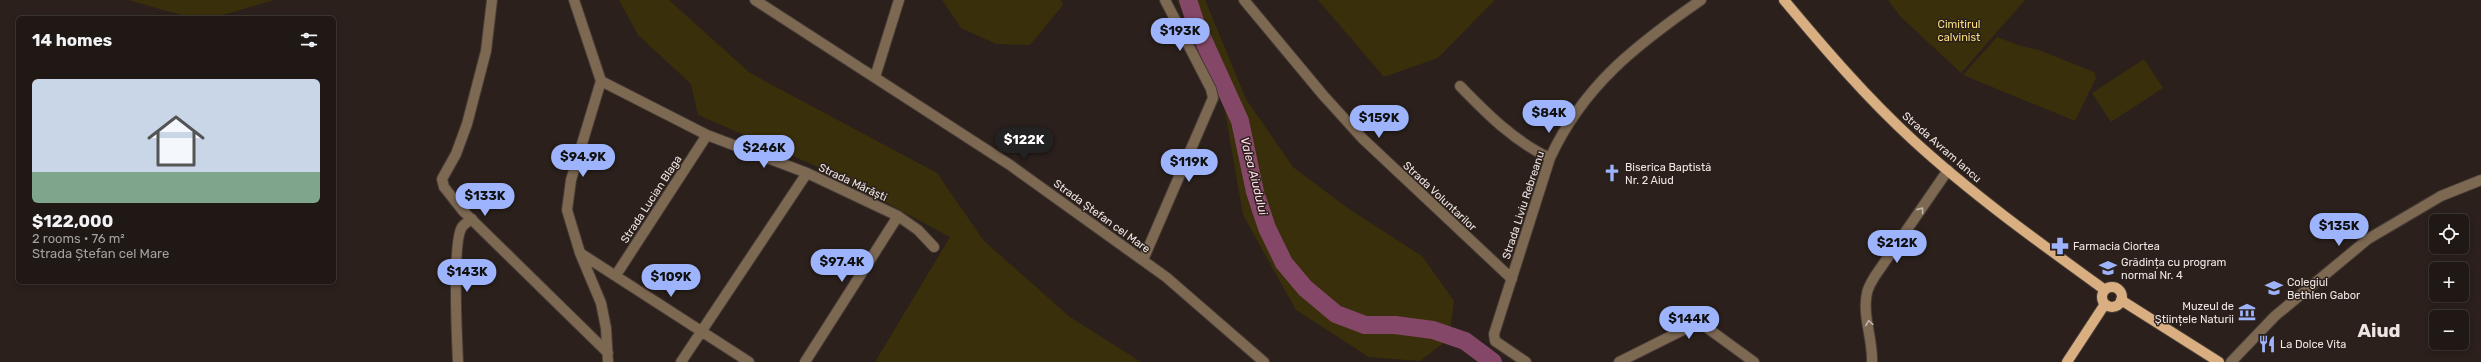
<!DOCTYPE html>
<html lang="en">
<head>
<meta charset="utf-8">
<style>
  body { margin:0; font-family:Rubik,sans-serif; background:#2d2522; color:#f1f3f6; height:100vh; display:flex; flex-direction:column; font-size:15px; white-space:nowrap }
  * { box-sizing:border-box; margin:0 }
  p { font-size:13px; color:#a2a0a0 }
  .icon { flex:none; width:22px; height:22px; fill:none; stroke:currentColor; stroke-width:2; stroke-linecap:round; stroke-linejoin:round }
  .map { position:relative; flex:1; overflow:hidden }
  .side { position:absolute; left:16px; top:16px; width:320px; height:268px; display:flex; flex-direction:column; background:#201814; border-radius:6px; box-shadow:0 2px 6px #0003,0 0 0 1px #3d3734 }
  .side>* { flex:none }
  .buttons { position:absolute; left:2429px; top:214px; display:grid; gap:8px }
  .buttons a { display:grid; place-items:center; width:40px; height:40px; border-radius:6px; background:#201814; box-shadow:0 2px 6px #0003,0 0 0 1px #3d3734; font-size:20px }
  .price { position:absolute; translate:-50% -34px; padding:0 9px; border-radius:14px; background:#9db4fd; color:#111; font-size:13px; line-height:26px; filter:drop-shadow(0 1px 2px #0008) }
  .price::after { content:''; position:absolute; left:50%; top:24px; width:12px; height:9px; margin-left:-6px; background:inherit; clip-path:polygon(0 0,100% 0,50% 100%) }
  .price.selected { background:#222; color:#fff }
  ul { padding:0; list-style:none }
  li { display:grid; align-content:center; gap:8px; height:212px; padding:0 16px }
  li+li { border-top:1px solid #3d3734 }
  li span { display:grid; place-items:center; height:124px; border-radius:6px; color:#555 }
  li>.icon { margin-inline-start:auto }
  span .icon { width:72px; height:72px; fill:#fffc; stroke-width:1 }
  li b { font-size:17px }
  h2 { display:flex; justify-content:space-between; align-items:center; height:48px; padding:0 16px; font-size:17px }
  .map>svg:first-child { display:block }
</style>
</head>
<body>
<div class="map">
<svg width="2481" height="362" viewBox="0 0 2481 362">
  <rect width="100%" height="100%" fill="#2b201b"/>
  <path fill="#392f0a" d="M128,0h146l-61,18h-21z
    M619,0h50l81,73 187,100 47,68 86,76 71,45h-266l75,-125 -125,-67 -127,-55 -7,-31 -53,-49z
    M942,0h119l2,5 -33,40 -34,-1 -35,-16z
    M1177,0h28l41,99 47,68 56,42 73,47 32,45 -5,38 -29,22 -51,-4 -73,-47 -53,-95 -19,-109z
    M1318,0h177l-57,58 -54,19z
    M1888,0h137l-64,73 -61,-57z
    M1997,37l24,9 18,4 55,22 2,6 -21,43 -112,-46z
    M2144,59l19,29 -52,34 -19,-29z"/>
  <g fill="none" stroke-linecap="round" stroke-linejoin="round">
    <path stroke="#854767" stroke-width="18" d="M1188,0l8,24 44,97 15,71 12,36 17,35 21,25 31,26 29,11h30l38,5 32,11 28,21"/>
    <g stroke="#463c37" stroke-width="12">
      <path id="minor" d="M492,0l-6,51 -19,73 -11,30 -14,25 2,8 19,24 145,142
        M574,0l27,81 -30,99 -4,30 13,43 21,50 5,25 2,34
        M755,0l255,165 156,112 98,85
        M1244,0l79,95 39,43 150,141
        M875,77l24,-77
        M601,81l106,54 100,38 91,43 20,14 16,17
        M1460,86c26,27 55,56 90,72
        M580,253l169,109
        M1143,260l70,-162 -2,-9 -46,-89
        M616,275l91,-140
        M458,362c-1,-22 -6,-120 4,-135 2,-3 7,-6 10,-8
        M681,362l126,-189
        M805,362l93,-146
        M1526,362l-31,-21 -1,-7 56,-176c33,-72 86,-113 151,-158
        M1619,362l80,-40 55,40
        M1872,362c1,-22 -10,-47 -5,-69 1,-6 5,-12 8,-17l73,-106
        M2231,362l44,-46 93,-77 73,-43 40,-16"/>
    </g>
    <g stroke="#463c37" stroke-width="12">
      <path id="major" d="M1784,0c41,49 82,97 130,141 59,54 126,102 191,149
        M2102 297a10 10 0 1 1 20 0a10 10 0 1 1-20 0Z
        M2121,300l98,62
        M2067,362l38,-58"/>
    </g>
    <use href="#minor" stroke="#7d6852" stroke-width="10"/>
    <use href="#major" stroke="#d9ae80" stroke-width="10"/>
  </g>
  <defs><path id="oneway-chevron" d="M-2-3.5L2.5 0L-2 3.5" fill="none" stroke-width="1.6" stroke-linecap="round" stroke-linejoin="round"/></defs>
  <g stroke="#c1b4a9">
    <use href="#oneway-chevron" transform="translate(1921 210) rotate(-55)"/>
    <use href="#oneway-chevron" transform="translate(1869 323) rotate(-99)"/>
  </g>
  <defs>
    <g id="church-bare" transform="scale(1.38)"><path d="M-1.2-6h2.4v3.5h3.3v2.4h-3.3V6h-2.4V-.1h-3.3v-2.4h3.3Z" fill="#9db4fd" stroke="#2b201b" stroke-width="2.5" paint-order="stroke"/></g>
    <g id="pharmacy-bare" transform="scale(1.38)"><path d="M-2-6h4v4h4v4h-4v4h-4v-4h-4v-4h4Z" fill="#9db4fd" stroke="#2b201b" stroke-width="2.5" paint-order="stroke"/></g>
    <g id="school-bare" transform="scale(1.38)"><path d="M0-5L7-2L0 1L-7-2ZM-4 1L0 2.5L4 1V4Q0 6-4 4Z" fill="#9db4fd" stroke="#2b201b" stroke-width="2.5" paint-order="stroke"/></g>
    <g id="university-bare" transform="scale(1.38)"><path d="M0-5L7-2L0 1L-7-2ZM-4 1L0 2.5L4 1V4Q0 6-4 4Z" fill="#9db4fd" stroke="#2b201b" stroke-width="2.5" paint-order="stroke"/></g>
    <g id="museum-bare" transform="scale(1.38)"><path d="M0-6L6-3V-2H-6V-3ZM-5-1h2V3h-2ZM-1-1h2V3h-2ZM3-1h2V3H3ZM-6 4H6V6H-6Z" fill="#9db4fd" stroke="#2b201b" stroke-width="2.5" paint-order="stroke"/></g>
    <g id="restaurant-bare" transform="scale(1.38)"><path d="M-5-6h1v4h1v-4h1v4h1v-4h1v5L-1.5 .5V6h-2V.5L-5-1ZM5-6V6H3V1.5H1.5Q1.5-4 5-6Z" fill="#9db4fd" stroke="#2b201b" stroke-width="2.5" paint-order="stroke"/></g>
  </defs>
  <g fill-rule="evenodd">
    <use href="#church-bare" x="1612" y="173"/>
    <use href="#pharmacy-bare" x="2060" y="246"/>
    <use href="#school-bare" x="2108" y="268"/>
    <use href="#university-bare" x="2274" y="288"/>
    <use href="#museum-bare" x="2247" y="312"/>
    <use href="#restaurant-bare" x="2267" y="344"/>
  </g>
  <g text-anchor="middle" stroke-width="3" stroke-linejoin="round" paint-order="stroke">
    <g font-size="11" fill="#fadf7b" stroke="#2b201b">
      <text x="1959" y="28">Cimitirul<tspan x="1959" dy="13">calvinist</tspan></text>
    </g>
    <g font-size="11" fill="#eee6e3" stroke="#2b201b">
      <text transform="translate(1942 147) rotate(41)" y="4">Strada Avram Iancu</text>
      <text transform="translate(853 182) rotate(25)" y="4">Strada Mărăști</text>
      <text transform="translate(1440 196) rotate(43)" y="4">Strada Voluntarilor</text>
      <text transform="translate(651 199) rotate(-57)" y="4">Strada Lucian Blaga</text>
      <text transform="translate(1523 205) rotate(-72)" y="4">Strada Liviu Rebreanu</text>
      <text transform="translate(1102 216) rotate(36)" y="4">Strada Ștefan cel Mare</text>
    </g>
    <g font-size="11" fill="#eee6e3" stroke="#2b201b" text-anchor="start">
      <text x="1625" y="171">Biserica Baptistă<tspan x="1625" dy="13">Nr. 2 Aiud</tspan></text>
      <text x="2073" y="250">Farmacia Ciortea</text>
      <text x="2121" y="266">Grădința cu program<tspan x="2121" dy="13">normal Nr. 4</tspan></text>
      <text x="2287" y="286">Colegiul<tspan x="2287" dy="13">Bethlen Gabor</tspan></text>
      <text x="2234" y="310" text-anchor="end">Muzeul de<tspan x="2234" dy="13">Științele Naturii</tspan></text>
      <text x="2280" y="348">La Dolce Vita</text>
    </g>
    <g font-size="12" font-style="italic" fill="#ffd8e9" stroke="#2b201b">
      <text transform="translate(1254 176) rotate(76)" y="4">Valea Aiudului</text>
    </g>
    <g font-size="19" font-weight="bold" fill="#eee6e3" stroke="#2b201b">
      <text x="2379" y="337">Aiud</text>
    </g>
  </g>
</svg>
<div class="buttons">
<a><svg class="icon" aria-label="locate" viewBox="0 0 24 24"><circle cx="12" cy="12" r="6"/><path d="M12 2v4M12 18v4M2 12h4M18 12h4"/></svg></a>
<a>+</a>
<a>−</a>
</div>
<b class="price" style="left:1180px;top:52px">$193K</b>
<b class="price" style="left:1549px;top:134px">$84K</b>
<b class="price" style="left:1379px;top:139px">$159K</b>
<b class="price selected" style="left:1024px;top:161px">$122K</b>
<b class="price" style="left:764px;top:169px">$246K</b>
<b class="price" style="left:583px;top:178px">$94.9K</b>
<b class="price" style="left:1189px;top:183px">$119K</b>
<b class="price" style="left:485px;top:217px">$133K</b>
<b class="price" style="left:2339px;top:247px">$135K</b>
<b class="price" style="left:1897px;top:264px">$212K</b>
<b class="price" style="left:842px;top:283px">$97.4K</b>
<b class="price" style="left:467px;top:293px">$143K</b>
<b class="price" style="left:671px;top:298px">$109K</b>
<b class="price" style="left:1689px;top:340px">$144K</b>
<section class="side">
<h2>14 homes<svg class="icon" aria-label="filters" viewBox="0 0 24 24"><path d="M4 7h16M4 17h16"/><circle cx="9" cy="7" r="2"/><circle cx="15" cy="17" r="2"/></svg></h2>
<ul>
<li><span style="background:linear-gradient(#c9d6e8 75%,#7fa58c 0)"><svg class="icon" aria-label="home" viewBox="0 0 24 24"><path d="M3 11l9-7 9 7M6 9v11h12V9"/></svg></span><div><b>$122,000</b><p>2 rooms · 76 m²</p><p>Strada Ștefan cel Mare</p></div></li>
</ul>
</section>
</div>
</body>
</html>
